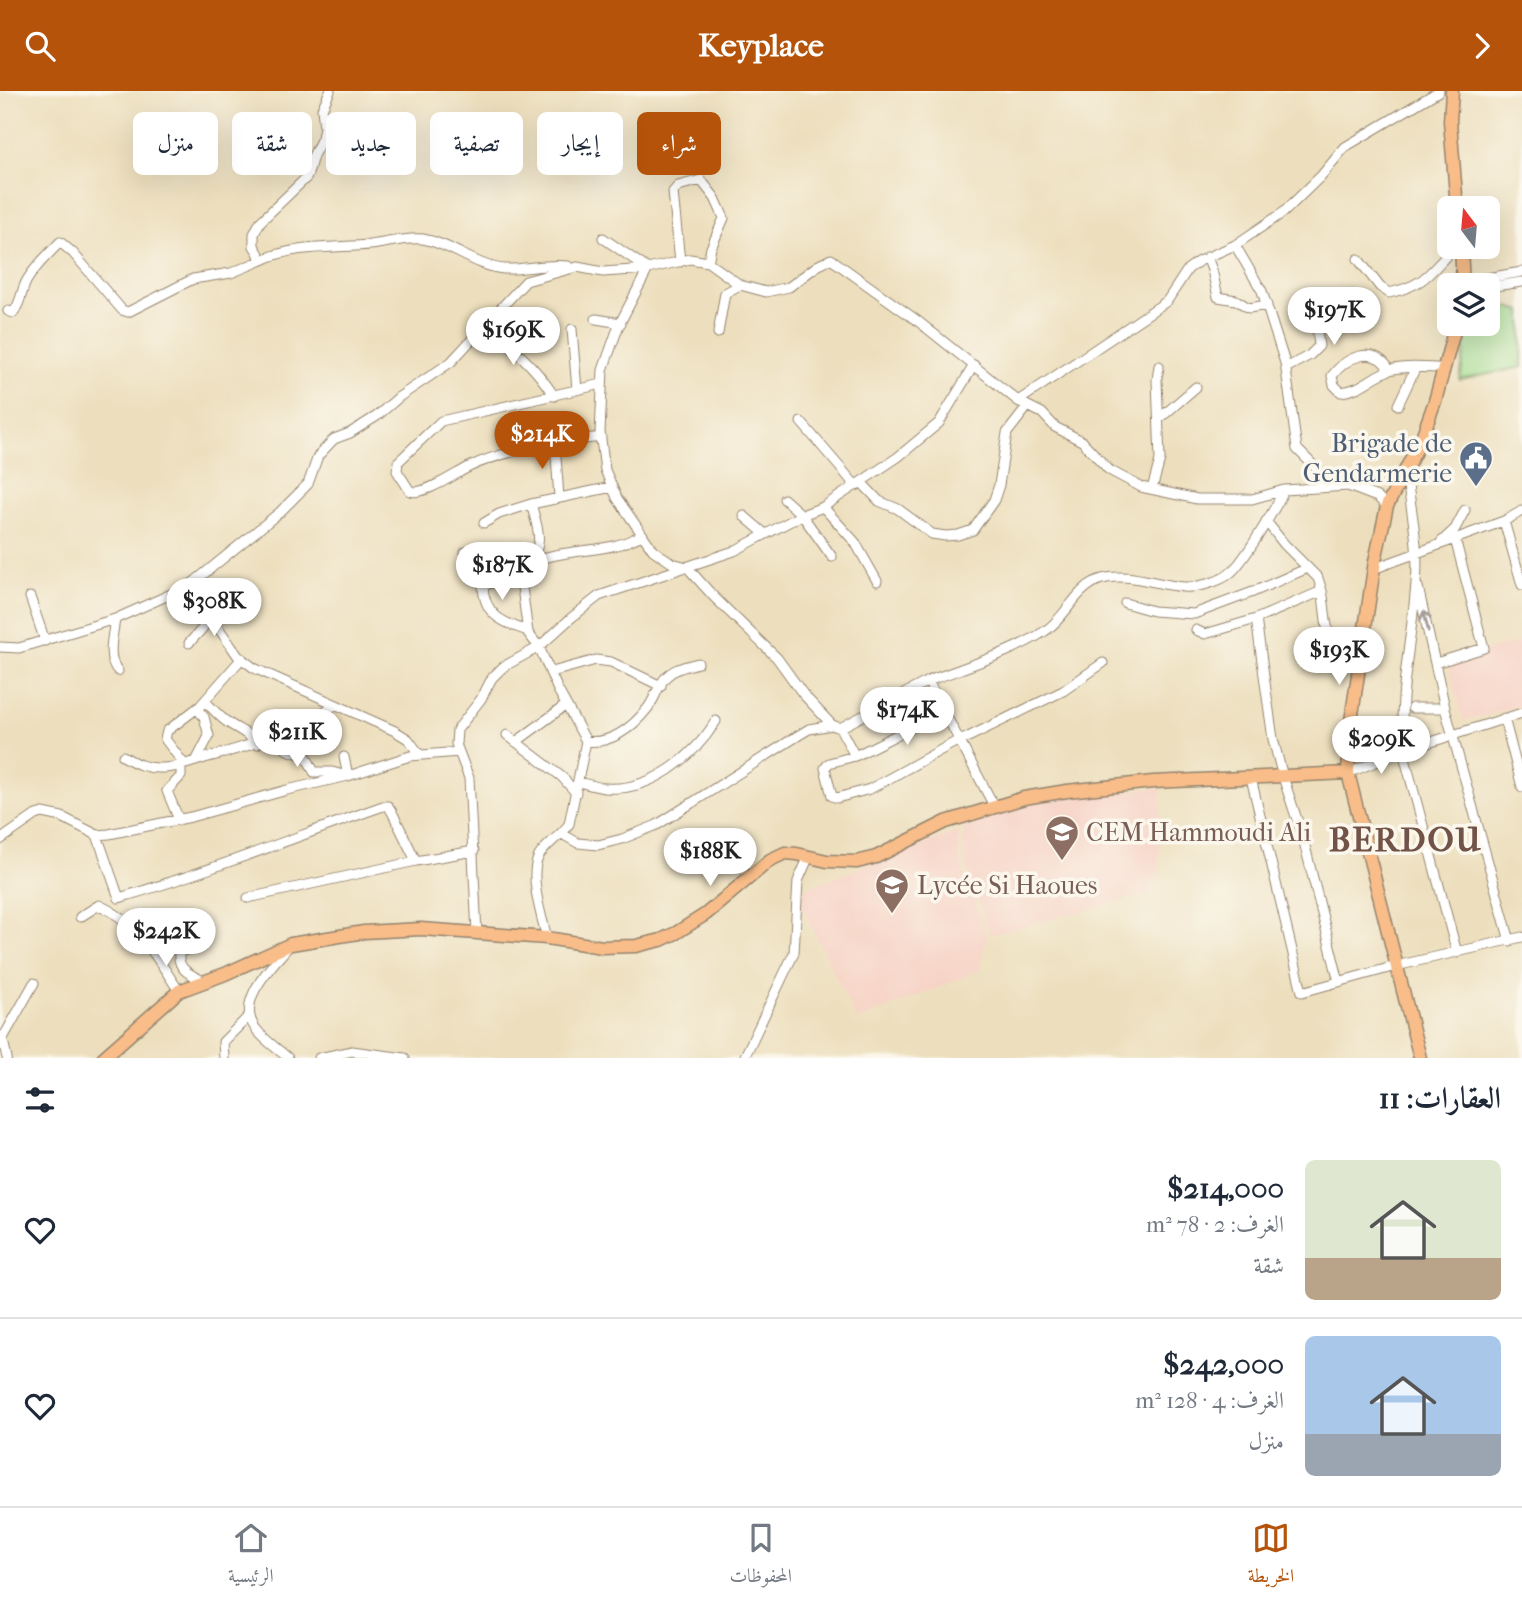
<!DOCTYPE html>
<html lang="ar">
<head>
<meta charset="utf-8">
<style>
  body { margin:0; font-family:"IM FELL French Canon",Amiri,serif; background:#f2f2f3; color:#1f2937; direction:rtl; height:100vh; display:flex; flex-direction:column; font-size:26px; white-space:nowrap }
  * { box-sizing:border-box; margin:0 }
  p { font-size:23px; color:#747a83 }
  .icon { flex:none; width:38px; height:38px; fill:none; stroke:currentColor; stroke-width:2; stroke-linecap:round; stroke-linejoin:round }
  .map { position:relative; height:967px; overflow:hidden; direction:ltr }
  .panel { display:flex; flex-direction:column; background:#fff; flex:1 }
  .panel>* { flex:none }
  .banner { position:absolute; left:21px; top:21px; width:700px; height:63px; direction:rtl; display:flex; gap:14px }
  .needle { width:46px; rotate:344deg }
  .tools { position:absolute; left:1437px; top:105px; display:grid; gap:14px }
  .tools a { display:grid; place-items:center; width:63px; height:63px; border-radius:10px; background:#fff; box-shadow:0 7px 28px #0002; font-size:35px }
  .price { position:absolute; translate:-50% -60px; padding:0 16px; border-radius:24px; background:#fff; color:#222; font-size:23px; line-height:46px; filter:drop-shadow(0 2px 4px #0008) }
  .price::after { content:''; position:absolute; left:50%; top:42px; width:21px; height:16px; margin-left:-10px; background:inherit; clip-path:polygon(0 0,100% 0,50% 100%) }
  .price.selected { background:#b45309; color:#fff }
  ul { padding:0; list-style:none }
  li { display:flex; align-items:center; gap:21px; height:175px; padding:0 21px }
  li+li { border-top:2px solid #e0e1e3 }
  li span { display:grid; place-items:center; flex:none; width:196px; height:140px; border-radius:10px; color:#555 }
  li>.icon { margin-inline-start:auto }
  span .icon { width:84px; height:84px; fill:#fffc; stroke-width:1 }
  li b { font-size:30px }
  h2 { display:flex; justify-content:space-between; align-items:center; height:84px; padding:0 21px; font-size:30px }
  .chip { padding:0 24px; border-radius:10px; background:#fff; box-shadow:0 7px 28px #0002; font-size:24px; line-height:63px }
  .chip.selected { background:#b45309; color:#fff }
  header { display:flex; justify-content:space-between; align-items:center; height:91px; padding:0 21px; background:#b45309; color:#fff; font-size:32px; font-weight:800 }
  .menu { display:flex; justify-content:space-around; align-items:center; height:98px; border-top:2px solid #e0e1e3; background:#fff; font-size:19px; color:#747a83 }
  .menu a { display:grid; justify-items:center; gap:4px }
  .menu .selected { color:#b45309 }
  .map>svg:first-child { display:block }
</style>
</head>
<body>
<header><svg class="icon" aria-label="forward" viewBox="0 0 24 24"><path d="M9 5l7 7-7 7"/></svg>Keyplace<svg class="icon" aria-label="search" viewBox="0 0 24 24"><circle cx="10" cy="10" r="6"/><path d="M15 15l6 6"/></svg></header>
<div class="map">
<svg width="1522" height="967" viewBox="0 0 1522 967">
  <rect width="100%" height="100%" fill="#fbf7ec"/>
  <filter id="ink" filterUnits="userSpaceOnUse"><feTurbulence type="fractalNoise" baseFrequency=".0143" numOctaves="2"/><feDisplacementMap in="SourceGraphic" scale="14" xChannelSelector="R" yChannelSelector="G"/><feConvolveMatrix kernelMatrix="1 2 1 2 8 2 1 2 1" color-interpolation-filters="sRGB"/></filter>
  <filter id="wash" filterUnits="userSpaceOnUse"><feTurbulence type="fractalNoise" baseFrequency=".00686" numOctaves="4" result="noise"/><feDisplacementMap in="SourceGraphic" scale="28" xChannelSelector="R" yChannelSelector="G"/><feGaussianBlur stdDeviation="1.57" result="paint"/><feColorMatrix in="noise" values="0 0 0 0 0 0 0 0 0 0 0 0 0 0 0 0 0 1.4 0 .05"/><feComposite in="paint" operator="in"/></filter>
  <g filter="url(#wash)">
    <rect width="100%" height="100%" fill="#eddfbd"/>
    <path fill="#f6d2c4" d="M1522,550v65l-59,15 -16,-60z
      M1161,696l-2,81 -11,26 -158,41 -27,-78 1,-27 -2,-6 60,-21z
      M959,740v25l28,82 -8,33 -122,50 -62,-129z"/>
    <path fill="#a2db8e" stroke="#6e8256" stroke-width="2" d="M1488,210l34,10v56l-62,13 9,-56h19z"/>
  </g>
  <g filter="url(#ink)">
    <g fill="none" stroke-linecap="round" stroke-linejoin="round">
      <g stroke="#94846e" stroke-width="11">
        <path id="minor" d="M603,147l45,31 -29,56 -16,45 -3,62 5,38 12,28 36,52 19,13 15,4 26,29 64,62 26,36 29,31 8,3
          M1235,154l27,46 23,72 12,86 23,23 2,6 -3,10
          M1207,166l5,13 6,27 18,3 13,8 18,-3
          M1358,168l22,28 9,6c39,-9 40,-21 66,-46
          M260,170c32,-16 75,-13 110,-16 17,-2 37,-8 53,-6 29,5 51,27 81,30 21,1 42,-6 64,-3
          M680,171l-7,-70 5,-6 23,-6 14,18 9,20 -13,30 -3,14
          M1463,191l59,-10
          M1488,196l34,-5
          M8,220l5,2c8,-10 8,-21 13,-31 8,-15 22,-27 34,-40l13,11 49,57 6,2 65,-33 38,-6 29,-12 -1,-7 -5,-8v-12l6,-12 47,-45 6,-21 9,-18 2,-11 -2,-18 8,-18
          M596,228l25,4
          M484,236c29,20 51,39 70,69
          M572,238l5,61
          M718,242l7,-40 15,-8
          M1286,277l24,-13 9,-9 -2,-16 -11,-30
          M1389,278c-15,-25 -43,-12 -57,7l2,9 7,7c20,-2 29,-14 46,-21 15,-6 40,-3 57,-3
          M1018,310l149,-100 21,-32 11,-8 36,-16 49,-33 37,-36 24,-29 94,-56
          M1398,314l17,-36
          M1159,328l37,-32
          M801,331l55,64
          M601,346c-43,5 -94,12 -132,30 -14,7 -46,29 -59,24l-13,-20 1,-9 43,-41 161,-37
          M555,352l4,54
          M1406,379c4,37 14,76 10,113 -4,57 -18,111 -13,168l54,202
          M861,391l18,19 19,8 34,25 13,2 13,-1 15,-5 21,-30 5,-15 8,-52 21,-27
          M1152,398l8,-29 -3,-80 2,-14
          M784,408l18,16 30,42
          M823,416l32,35 22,39
          M744,425l21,18
          M1266,430l18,23 24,24
          M1504,430l18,-10
          M484,432l15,-9 32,-10
          M1441,451l14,-13 10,-19
          M465,461l6,16 12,18
          M528,474c17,-22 10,-36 3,-61l81,-17
          M1373,478l131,-48 18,64
          M520,481l-37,14c1,29 20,37 45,45
          M189,495l49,70 16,12 141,63 13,8 12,16
          M1418,496l27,121 65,233
          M1322,500c7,34 -2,56 38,68
          M30,506l15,44
          M1125,512l28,8 41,3 59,-22 55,-24 10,10 4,13 -66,28 -51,15 -9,-4
          M115,528c-2,17 -9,39 3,52
          M1256,528l17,120 10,38 20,61 36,144
          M189,552l13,-14 8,-14
          M0,556l19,1 96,-29 74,-33 91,-74 28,-28 10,-28 16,-17 16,-6 27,-17 22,-19 52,-35 75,-81 51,-14 26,5 45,-3 42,-10 18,3 32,23 26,7 23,-5 28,-21 14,-7 88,63 99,79 24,12 13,14 27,14 27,29 32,17 56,12h55l32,-9 64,-4 29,11 10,9
          M1436,572l48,-15 -29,-109
          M552,581l44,-12 15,2 50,24
          M928,590c39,-15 82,-27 117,-50 21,-13 30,-42 54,-51 27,-9 57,5 85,7 13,1 35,-5 45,-13 14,-10 47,-67 55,-84
          M205,610c8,8 15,17 25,23 11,7 18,9 27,20
          M1412,617h33
          M1504,627l18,69
          M287,639l-2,15 2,5 19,6 8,16h18l15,4
          M507,644l55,42 14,16
          M959,649l-89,49 -33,9 -5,-2 -7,-28 4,-5 26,-7 -15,-28 88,-47 66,125
          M586,650c24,4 47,-14 61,-32 8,-9 11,-25 20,-33 8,-8 20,-10 31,-13
          M960,650l103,-50 40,-28
          M516,651l50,-37
          M123,665c13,8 24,13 40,12 14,0 29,-6 42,-10 46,-12 90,-27 130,-53
          M855,665l89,-45
          M344,666l4,19
          M196,670l13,-25 -5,-19 -7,-8
          M184,673l-19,-25 2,-8 33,-25 42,-48
          M1348,682l55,-22 119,-38
          M1251,687l51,214 94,-26 126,-29
          M578,691c9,2 18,5 27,6 45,4 88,-30 111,-67
          M179,729l-12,-29 14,-15v-11
          M562,743l16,9 20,2 24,-6 35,-14 142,-90 10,-6 23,-4
          M97,744l22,63c89,-26 176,-61 264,-92h5l4,6 24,49
          M0,749l36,-25 7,-2 19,4 35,18 12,-1 82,-17 96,-27 61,-14 62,-20 49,-4
          M248,807l168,-37 58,-10
          M80,826l19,-12c39,17 57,52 80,86
          M477,842l-8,-155 -13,-34 1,-14 24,-31 11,-21 11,-11 36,-20 32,-29 28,-22 135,-45 68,-36 21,-8 75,-50 41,-34 35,-58
          M547,847c-5,-20 -19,-63 -8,-82 7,-12 22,-20 30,-32l17,-83 -28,-51 -19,-43 -11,-14 -8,-61c18,-22 70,-19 97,-27 9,-2 17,-7 26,-10
          M187,858l-8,4c-2,17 12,22 26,29
          M2,945l5,22
          M3,947l31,-55
          M224,967l-1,-16 25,-25
          M288,967c-10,-9 -24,-18 -32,-29 -22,-27 16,-63 33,-83
          M319,967l33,-7 53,7
          M744,967l50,-105 4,-72 11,-25"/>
      </g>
      <g stroke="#94846e" stroke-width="15">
        <path id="major" d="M1452,0l-2,30 7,87
          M1461,156l2,38
          M103,967l76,-67 46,-17 66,-30 73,-12 57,-3 126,9 55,9 34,-1 25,-6 15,-7 30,-19 64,-54 15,-7 12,1 30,7 30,1 19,-5 70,-35 78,-24 43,-7 86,-9 195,-9
          M1420,967l-72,-285 3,-52 24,-160 12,-55 34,-66 14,-39 21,-77"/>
      </g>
      <use href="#minor" stroke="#fff" stroke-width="9"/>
      <use href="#major" stroke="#f8bd89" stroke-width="12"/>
    </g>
    <defs><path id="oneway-shaft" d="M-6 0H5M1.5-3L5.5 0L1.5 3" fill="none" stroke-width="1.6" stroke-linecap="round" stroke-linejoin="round" transform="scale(1.75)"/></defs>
    <use stroke="#a79f9a" href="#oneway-shaft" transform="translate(1426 530) rotate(-103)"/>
  </g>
  <defs>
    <g id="civic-pin" transform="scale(1.75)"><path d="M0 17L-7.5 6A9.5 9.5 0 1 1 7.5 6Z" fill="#5c6f8a" stroke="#fbf7ec"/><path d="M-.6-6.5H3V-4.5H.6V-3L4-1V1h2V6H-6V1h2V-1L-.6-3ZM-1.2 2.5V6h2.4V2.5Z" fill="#fff"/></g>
    <g id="school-pin" transform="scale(1.75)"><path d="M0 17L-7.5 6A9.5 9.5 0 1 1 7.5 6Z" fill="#8d6e63" stroke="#fbf7ec"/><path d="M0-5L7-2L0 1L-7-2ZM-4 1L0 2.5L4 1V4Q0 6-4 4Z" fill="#fff"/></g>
  </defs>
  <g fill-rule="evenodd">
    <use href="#civic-pin" x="1476" y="367"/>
    <use href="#school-pin" x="1062" y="741"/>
    <use href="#school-pin" x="892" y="794"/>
  </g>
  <g text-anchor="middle" stroke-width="7" stroke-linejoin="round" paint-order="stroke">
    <g font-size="26" fill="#4e5e75" stroke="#fbf7ec" text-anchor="end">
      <text x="1452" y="361">Brigade de<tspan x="1452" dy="30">Gendarmerie</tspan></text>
    </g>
    <g font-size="26" fill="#785e54" stroke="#fbf7ec" text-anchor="start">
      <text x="1086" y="750">CEM Hammoudi Ali</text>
      <text x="917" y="803">Lycée Si Haoues</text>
    </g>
    <g font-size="33" font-weight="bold" letter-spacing="2" fill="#715347" stroke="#fbf7ec">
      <text x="1406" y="760">BERDOU</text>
    </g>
  </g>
</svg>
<div class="tools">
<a><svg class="needle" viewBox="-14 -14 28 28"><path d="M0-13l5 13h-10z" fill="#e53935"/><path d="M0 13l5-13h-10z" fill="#747a83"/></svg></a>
<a><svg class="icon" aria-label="layers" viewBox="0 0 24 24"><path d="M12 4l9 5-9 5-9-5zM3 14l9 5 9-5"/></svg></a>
</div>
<b class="price" style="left:1334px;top:256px">$197K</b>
<b class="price" style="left:513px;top:276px">$169K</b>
<b class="price selected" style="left:542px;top:380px">$214K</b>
<b class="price" style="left:502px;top:511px">$187K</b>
<b class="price" style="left:214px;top:547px">$308K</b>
<b class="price" style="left:1339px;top:596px">$193K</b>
<b class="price" style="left:907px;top:656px">$174K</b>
<b class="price" style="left:297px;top:678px">$211K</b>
<b class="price" style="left:1381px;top:685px">$209K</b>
<b class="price" style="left:710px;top:797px">$188K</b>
<b class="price" style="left:166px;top:877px">$242K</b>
<div class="banner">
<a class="chip selected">شراء</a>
<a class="chip">إيجار</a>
<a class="chip">تصفية</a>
<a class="chip">جديد</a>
<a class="chip">شقة</a>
<a class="chip">منزل</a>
</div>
</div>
<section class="panel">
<h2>العقارات: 11<svg class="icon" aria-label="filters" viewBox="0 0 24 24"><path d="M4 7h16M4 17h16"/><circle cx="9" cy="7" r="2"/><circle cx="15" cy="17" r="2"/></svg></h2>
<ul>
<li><span style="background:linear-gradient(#dfe7d0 70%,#b9a48a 0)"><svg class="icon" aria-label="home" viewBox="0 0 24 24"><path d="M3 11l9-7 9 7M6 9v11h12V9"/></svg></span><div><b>$214,000</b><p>الغرف: 2 · 78 m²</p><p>شقة</p></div><svg class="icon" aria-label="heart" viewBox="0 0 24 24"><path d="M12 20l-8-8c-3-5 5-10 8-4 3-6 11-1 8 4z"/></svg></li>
<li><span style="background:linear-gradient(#a9c7e8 70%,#9aa5b1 0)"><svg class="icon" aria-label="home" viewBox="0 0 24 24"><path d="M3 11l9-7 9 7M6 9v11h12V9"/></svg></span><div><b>$242,000</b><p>الغرف: 4 · 128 m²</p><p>منزل</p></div><svg class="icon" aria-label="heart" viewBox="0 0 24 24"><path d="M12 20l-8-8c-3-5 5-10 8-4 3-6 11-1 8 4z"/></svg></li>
</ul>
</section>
<nav class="menu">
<a class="selected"><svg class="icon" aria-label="map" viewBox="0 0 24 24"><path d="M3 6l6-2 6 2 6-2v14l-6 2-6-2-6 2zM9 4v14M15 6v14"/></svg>الخريطة</a>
<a><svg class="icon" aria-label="saved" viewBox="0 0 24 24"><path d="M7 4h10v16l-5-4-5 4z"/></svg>المحفوظات</a>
<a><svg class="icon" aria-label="home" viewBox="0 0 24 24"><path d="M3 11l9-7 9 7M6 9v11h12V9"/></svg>الرئيسية</a>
</nav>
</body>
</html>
